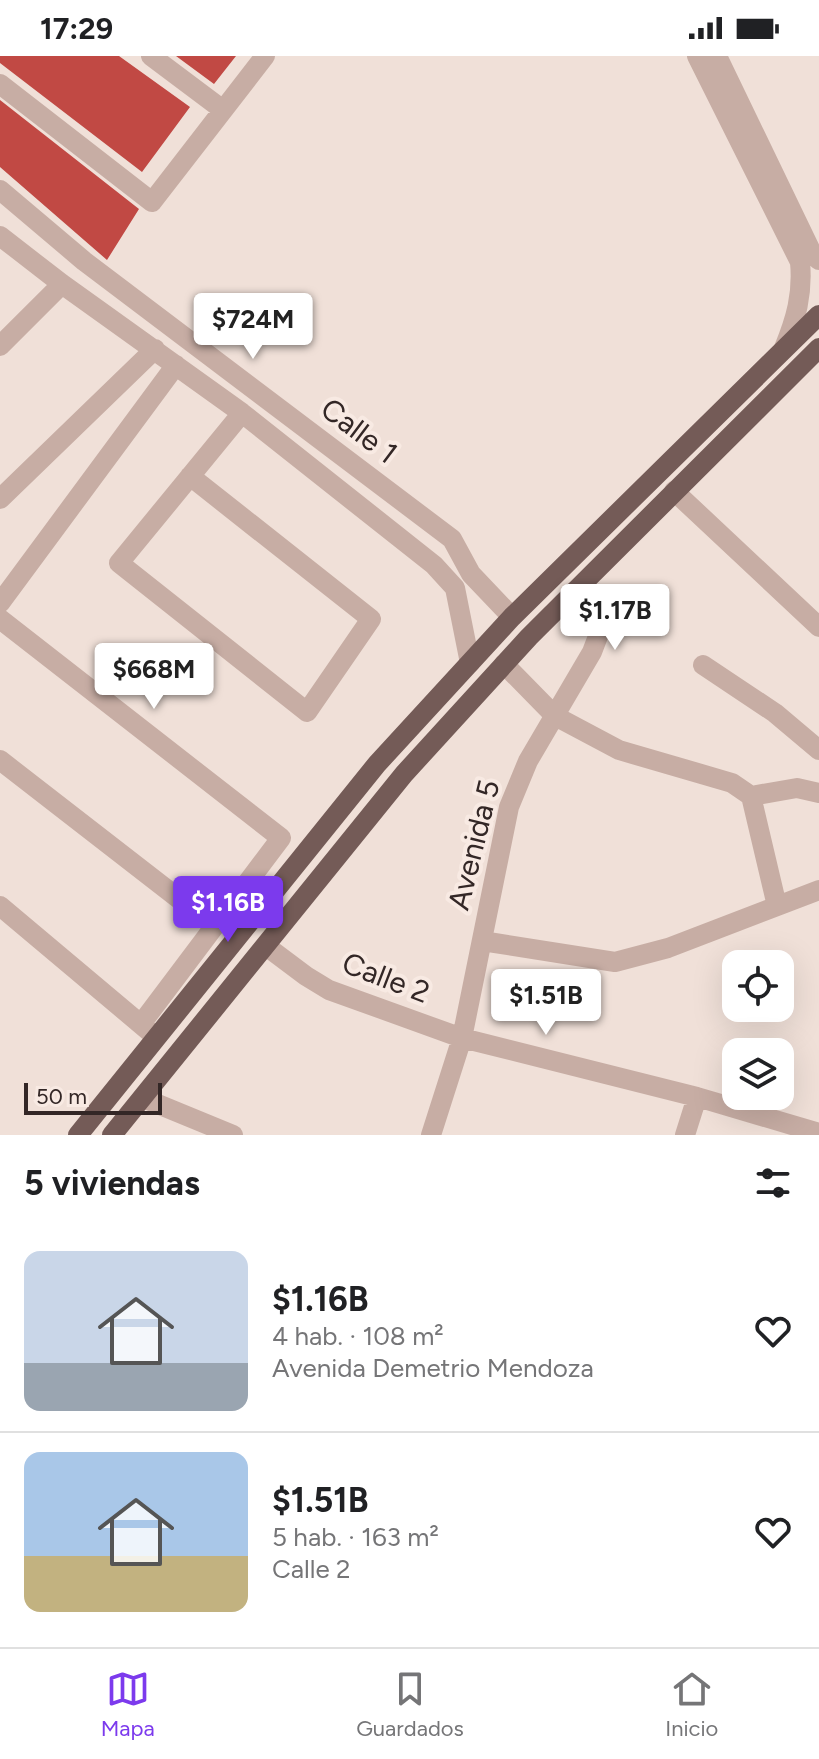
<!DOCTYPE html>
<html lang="es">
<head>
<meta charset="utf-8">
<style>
  body { margin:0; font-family:Figtree,sans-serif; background:#f6f6f6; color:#202124; height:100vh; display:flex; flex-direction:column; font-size:30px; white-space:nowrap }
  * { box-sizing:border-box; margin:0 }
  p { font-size:26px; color:#757577 }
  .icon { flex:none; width:44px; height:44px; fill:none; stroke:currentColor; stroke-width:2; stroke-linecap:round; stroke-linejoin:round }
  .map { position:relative; height:1079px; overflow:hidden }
  .drawer { display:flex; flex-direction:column; background:#fff; flex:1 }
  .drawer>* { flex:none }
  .tools { position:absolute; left:722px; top:894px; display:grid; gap:16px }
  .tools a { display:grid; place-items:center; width:72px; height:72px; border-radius:16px; background:#fff; box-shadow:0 8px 32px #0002; font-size:40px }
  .scale { position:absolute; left:24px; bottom:20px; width:138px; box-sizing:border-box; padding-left:8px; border:4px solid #332726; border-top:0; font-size:22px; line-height:28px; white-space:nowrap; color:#332726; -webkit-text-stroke:6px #f8eae3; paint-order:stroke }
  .price { position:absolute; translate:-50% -68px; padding:0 18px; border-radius:8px; background:#fff; color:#222; font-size:26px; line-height:52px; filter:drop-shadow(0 2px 4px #0008) }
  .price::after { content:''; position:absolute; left:50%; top:48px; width:24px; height:18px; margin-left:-12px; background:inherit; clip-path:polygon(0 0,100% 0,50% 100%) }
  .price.selected { background:#7c3aed; color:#fff }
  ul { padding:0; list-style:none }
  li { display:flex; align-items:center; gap:24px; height:200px; padding:0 24px }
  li+li { border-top:2px solid #e0e0e0 }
  li span { display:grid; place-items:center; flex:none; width:224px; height:160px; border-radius:16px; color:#555 }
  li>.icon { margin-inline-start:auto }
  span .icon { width:96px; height:96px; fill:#fffc; stroke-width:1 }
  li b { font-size:34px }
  h2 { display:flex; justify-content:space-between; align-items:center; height:96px; padding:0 24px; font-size:34px }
  .status { display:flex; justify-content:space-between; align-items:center; height:56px; padding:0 40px; background:#fff; direction:ltr }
  .status svg { height:22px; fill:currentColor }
  .dock { display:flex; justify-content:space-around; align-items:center; height:112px; border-top:2px solid #e0e0e0; background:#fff; font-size:22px; color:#757577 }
  .dock a { display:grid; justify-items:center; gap:4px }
  .dock .selected { color:#7c3aed }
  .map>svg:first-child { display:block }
</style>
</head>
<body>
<div class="status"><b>17:29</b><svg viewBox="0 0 49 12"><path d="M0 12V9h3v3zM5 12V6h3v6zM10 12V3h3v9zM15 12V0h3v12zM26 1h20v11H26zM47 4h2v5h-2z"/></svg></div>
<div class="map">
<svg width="819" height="1079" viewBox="0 0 819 1079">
  <rect width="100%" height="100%" fill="#f0e0d8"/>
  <path fill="#c14944" d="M0,0h119l71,51 -48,65 -142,-109z
    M176,0h60l-22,28z
    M0,44l139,109 -32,51 -107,-93z"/>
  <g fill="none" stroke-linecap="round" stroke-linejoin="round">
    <path stroke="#c7ada4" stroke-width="20" d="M151,0l72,54
      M697,0l103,206c3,32 -4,57 -16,86
      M717,0l96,199 6,5
      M0,28l152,118 113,-146
      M0,134l84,71 368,278 19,35 41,43
      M0,180l62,48 180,129 192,152 21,23 15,75
      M0,290l62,-62
      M190,420l181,143 -64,93 -188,-149 123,-150
      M674,435l145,136
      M0,443l155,-150
      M0,547l176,-238
      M0,563l281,219 -140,186
      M504,608l51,52 64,34 113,33 19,13 26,110
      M703,609l72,48 44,37
      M0,704l214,166
      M751,740l46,-8 22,5
      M0,850l150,126
      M482,885l133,21 53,-14 151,-58
      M266,890l40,30 23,14 133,48 235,59 122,36
      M143,1042l90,37
      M431,1079l31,-97 47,-231 19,-46 64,-109 8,-21 -4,-15 -21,-25
      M685,1079l12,-38"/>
    <path stroke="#745b57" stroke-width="20" d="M78,1079l299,-371 135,-147 307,-302
      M112,1079l292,-361 125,-137 290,-289"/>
  </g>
  <g text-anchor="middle" stroke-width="8" stroke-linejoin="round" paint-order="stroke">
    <g font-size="30" fill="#332726" stroke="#f8eae3">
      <text transform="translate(359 375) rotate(37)" y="10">Calle 1</text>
      <text transform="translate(474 789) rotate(-76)" y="10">Avenida 5</text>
      <text transform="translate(386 922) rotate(21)" y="10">Calle 2</text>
    </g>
  </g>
</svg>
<div class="tools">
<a><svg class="icon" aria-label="locate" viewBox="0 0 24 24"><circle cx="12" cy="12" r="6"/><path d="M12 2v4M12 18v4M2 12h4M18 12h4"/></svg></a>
<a><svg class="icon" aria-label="layers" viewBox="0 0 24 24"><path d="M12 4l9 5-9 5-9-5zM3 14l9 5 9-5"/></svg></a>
</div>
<div class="scale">50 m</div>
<b class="price" style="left:253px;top:305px">$724M</b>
<b class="price" style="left:615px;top:596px">$1.17B</b>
<b class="price" style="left:154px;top:655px">$668M</b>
<b class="price selected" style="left:228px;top:888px">$1.16B</b>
<b class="price" style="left:546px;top:981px">$1.51B</b>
</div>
<section class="drawer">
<h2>5 viviendas<svg class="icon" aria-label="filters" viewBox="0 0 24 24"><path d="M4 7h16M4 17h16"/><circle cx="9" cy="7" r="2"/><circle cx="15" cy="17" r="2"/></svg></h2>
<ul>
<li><span style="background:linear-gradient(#c9d6e8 70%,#9aa5b1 0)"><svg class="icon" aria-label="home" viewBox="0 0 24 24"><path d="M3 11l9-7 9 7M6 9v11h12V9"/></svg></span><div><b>$1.16B</b><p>4 hab. · 108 m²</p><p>Avenida Demetrio Mendoza</p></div><svg class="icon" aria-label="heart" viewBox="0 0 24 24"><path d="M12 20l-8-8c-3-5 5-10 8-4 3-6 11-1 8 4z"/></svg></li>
<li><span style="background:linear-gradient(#a9c7e8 65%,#c2b280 0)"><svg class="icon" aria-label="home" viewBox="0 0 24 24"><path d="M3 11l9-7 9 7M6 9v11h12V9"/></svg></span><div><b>$1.51B</b><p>5 hab. · 163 m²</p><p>Calle 2</p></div><svg class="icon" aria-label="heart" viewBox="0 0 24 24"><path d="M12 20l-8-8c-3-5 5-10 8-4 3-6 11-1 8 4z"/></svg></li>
</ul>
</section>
<nav class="dock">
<a class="selected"><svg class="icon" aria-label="map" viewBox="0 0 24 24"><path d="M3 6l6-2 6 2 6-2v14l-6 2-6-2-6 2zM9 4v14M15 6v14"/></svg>Mapa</a>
<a><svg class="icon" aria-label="saved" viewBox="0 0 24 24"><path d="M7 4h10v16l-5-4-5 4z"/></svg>Guardados</a>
<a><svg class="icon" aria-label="home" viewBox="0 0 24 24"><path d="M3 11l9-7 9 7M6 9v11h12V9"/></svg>Inicio</a>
</nav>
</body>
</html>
